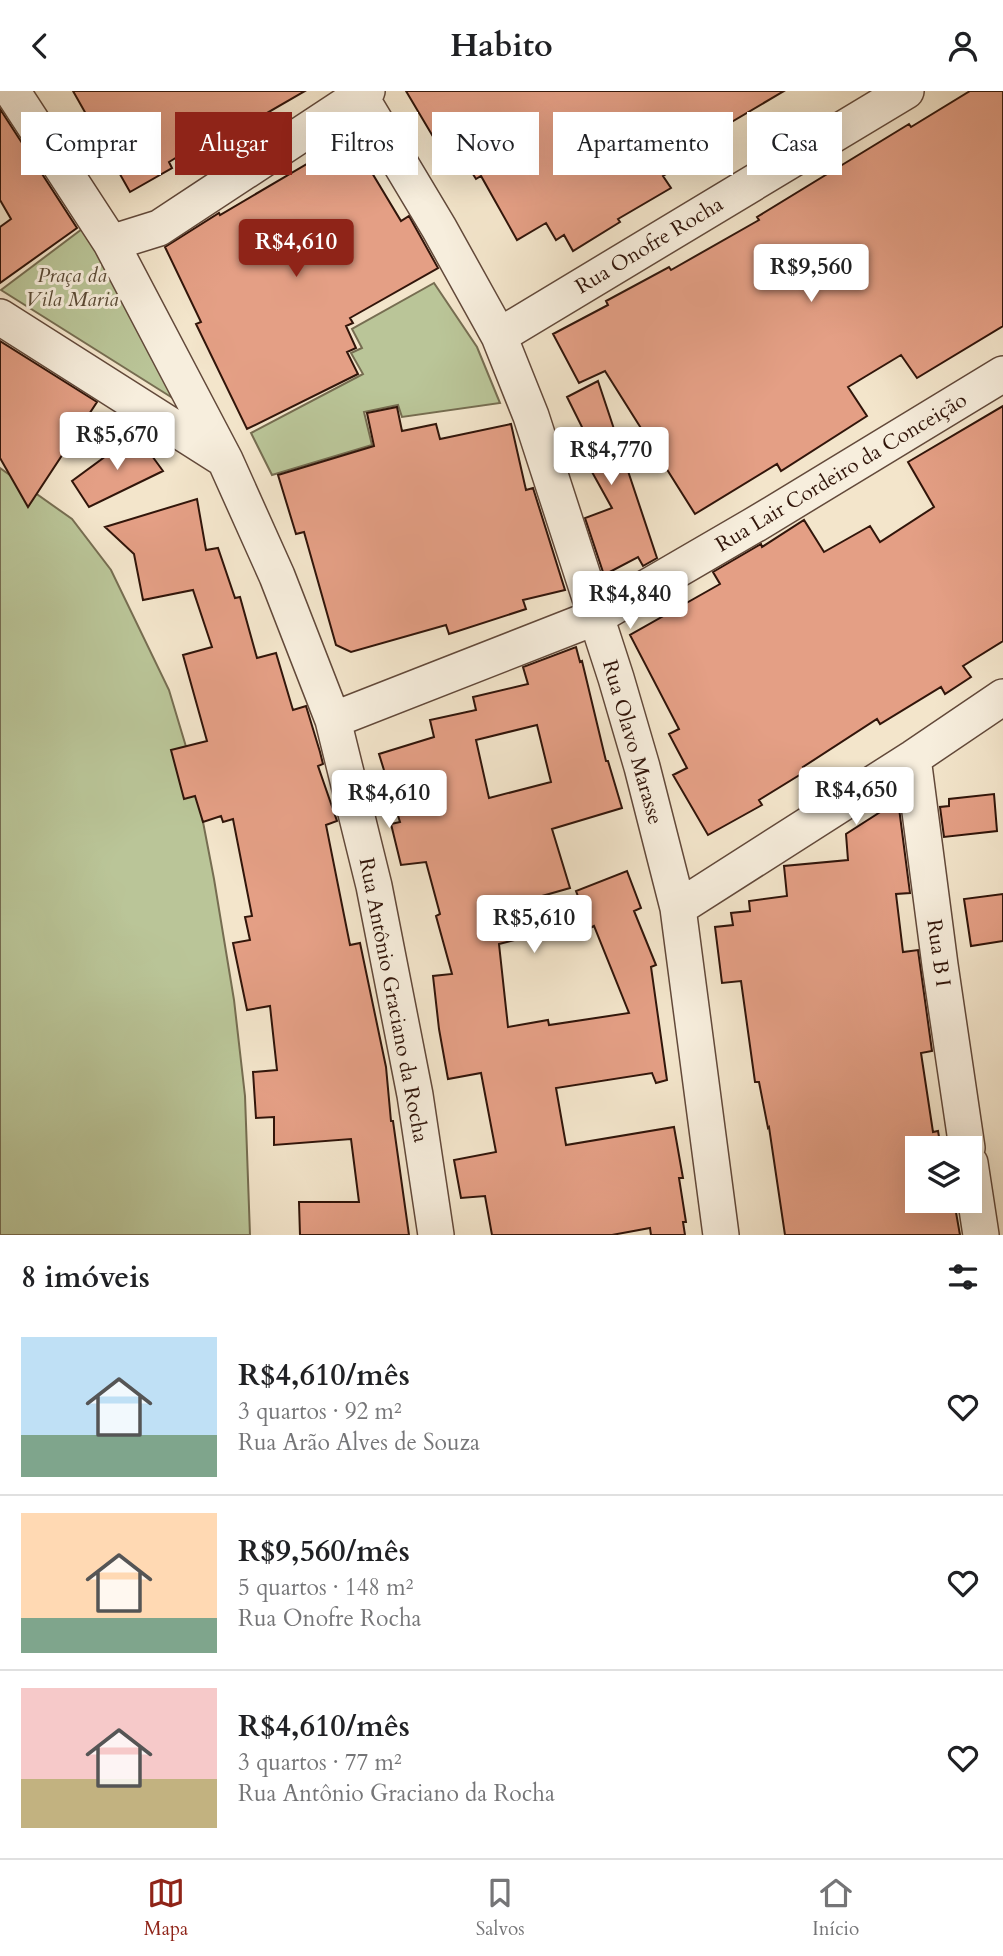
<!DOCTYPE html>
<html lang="pt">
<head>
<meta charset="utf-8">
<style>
  body { margin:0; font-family:Cardo,serif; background:#f6f6f6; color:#202124; height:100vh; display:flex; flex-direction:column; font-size:26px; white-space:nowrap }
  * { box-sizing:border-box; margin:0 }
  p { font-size:23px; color:#757577 }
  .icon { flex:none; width:38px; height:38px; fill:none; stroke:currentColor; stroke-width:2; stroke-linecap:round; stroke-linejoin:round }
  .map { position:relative; height:1144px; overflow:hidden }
  .details { display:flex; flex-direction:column; background:#fff; flex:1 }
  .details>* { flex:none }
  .top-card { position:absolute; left:21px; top:21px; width:962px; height:63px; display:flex; gap:14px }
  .fabs { position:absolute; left:905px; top:1045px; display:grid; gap:14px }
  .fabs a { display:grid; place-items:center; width:77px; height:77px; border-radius:0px; background:#fff; box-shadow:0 7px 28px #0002; font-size:35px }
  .price { position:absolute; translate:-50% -60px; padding:0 16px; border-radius:7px; background:#fff; color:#222; font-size:23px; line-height:46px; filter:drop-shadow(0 2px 4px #0008) }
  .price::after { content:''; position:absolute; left:50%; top:42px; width:21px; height:16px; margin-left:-10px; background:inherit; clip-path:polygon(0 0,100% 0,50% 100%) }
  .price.on { background:#8f2418; color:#fff }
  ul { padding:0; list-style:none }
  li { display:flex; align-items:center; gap:21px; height:175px; padding:0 21px }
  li+li { border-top:2px solid #e0e0e0 }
  li span { display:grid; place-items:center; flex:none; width:196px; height:140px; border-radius:0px; color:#555 }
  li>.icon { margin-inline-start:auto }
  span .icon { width:84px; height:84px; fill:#fffc; stroke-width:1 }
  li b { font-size:30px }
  h2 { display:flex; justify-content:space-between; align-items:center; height:84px; padding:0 21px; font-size:30px }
  .chip { padding:0 24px; border-radius:0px; background:#fff; box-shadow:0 7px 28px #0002; font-size:24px; line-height:63px }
  .chip.on { background:#8f2418; color:#fff }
  header { display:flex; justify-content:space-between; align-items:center; height:91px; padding:0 21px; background:#fff; font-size:32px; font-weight:700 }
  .tab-bar { display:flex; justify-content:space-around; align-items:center; height:98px; border-top:2px solid #e0e0e0; background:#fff; font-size:19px; color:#757577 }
  .tab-bar a { display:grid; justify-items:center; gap:4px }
  .tab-bar .on { color:#8f2418 }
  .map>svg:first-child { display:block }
</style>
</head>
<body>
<header><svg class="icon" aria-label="back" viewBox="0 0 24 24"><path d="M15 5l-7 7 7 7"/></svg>Habito<svg class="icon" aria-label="person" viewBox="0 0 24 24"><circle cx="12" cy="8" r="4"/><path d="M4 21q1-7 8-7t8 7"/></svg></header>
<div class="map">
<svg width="1003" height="1144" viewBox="0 0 1003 1144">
  <rect width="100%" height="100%" fill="#f3e5cb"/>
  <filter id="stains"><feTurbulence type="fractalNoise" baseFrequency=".00286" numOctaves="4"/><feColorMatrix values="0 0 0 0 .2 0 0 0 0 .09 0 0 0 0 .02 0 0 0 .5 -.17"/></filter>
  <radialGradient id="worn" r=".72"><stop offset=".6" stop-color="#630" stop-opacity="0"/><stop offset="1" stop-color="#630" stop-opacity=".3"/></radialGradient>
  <path fill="#bac598" stroke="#766d51" stroke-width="2" d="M86,135l93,176 -178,-112z
    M434,192l43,64 23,56 -98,14 -4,-12 -34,7 8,33 -100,30 -21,-42 112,-59 -12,-21 11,-5 -10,-19z
    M0,377l72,51 39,51 58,120 24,80 21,109 20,121 11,96 5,139h-250z"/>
  <path fill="#e49f85" stroke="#31150a" stroke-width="2" fill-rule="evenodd" d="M73,0h232l-83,48 -4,-7 -49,30 3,6 -42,24z
    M406,0h378l-83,49 6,10 -44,26 8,12 -53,31 2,3 -47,29 -9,-16 -8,5 -10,-17 -29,17 -36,-64 -5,3 -29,-46 -12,7z
    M970,0h33v235l-86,52 -16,-23 -53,32 19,29 -86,55 -4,-7 -82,50 -90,-143 -26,12 -26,-49 55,-29 -2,-4 63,-34 2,3 88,-50 -2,-3 152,-93 2,3z
    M0,18l77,119 -77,55v-56l11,-8 -11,-19z
    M351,47l50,83 8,-5 29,52 -88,50 3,5 -7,3 10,22 -9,4 11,22 -111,55 -51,-105 5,-2 -36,-75 54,-34 1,2z
    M0,250l97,61 -69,105 -28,-49z
    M598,290l59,177 -14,8 -5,-9 -34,18 -19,-57 27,-10 -35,-63 11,-6 -21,-42z
    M1003,315v235l-40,25 8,11 -26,17 -4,-7 -61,37 -3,-5 -74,48 3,4 -47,29 3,5 -54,30 -35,-60 14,-7 -18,-34 10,-5 -49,-94 90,-51 -7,-12 48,-28 1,3 42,-27 20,32 46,-26 10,16 54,-35 -26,-45z
    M397,316l5,24 34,-7 4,15 71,-15 15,66 7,-2 32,102 -42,10 3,9 -77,25 -3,-9 -95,27 -15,-7 -32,-113 -8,2 -18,-59 96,-29 -7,-33z
    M136,343l27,37 -74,36 -17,-26z
    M197,408l9,51 12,-2 17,50 5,-1 17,61 19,-5 17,57 13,-4 14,46 3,12 -5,2 19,55 -11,4 24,120 10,-2 26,124 5,54h2l16,114h-109l-1,-33h60l-8,-63 -77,6v-28l-18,1 -3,-46 24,-2 -7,-64 -23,4 -14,-67 17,-3 -5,-23 7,-1 -19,-97 -10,3 -2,-6 -18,6 -8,-26 -11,3 -13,-49 36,-9 -24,-86 29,-8 -19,-57 -50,10 -9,-46 -29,-27z
    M576,556l4,15 2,-1 24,100h2l14,47 -70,21 18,59 -49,14 9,34 -31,8 9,83 40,-7 1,5 80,-12 -35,-87 -4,2 -14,-37 51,-20 14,37 -7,3 22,54 -5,2 16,113 -11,3 -4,-10 -96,15 10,57 108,-18 9,51h-4l7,44h-3l2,13h-34l-1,-7 -38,7h-120l-7,-39 -24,2 -7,-38 42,-8 -15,-79 -33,6 -9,-50 -6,-53 19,-2 -16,-58 4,-2 -14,-52 -25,3 -10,-41 9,-2 -21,-68 55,-17 -4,-17 46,-10 -3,-13 55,-13 -5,-17zM537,634l14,57 -62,16 -13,-58z
    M994,703l3,37 -53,6 -4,-30 9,-1v-7z
    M899,717l11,85 -14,1 7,58 15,-2 14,101 -11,2 12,79 5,-1 3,17h-24v53h37l6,34h-175l-16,-108 -1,1 -9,-46h-4l-14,-101 -19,2 -7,-56 18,-2 -2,-12 19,-2 -1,-10 38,-5 -3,-30 64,-6 -2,-26 39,-25z
    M1003,803v47l-32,5 -7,-47z"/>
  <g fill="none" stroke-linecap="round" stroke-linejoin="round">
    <g stroke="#62493a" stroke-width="38">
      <path id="minor" d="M12,0l99,152 114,217 52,116 56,144 41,166 41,209 21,140
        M357,0l82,137 60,108 32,80 85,262 26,89 36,141 43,327
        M111,152l48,-15 208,-137
        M0,226l222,141
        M499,245l407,-245
        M333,629l263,-103 160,-93 247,-150
        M913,667l27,207 27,183
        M678,817l235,-150 90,-61
        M970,1072l11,72"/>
    </g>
    <use href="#minor" stroke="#f7eedd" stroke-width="35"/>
  </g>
  <g text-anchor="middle" stroke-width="6" stroke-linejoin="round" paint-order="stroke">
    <g font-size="21" fill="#31150a" stroke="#f7eedd">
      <text transform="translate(649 154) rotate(-31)" y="7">Rua Onofre Rocha</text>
      <text transform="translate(841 381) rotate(-31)" y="7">Rua Lair Cordeiro da Conceição</text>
      <text transform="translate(633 651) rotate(74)" y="7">Rua Olavo Marasse</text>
      <text transform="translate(939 862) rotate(82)" y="7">Rua B I</text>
      <text transform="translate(394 909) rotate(79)" y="7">Rua Antônio Graciano da Rocha</text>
    </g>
    <g font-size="21" font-style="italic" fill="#5a4a35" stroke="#f7eedd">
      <text x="72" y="191">Praça da<tspan x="72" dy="24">Vila Maria</tspan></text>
    </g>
  </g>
  <rect width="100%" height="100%" filter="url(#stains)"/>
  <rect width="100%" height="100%" fill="url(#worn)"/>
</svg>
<div class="fabs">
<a><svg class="icon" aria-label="layers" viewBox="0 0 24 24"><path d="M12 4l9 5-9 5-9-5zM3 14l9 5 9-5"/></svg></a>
</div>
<b class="price on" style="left:296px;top:188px">R$4,610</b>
<b class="price" style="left:811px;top:213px">R$9,560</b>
<b class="price" style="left:117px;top:381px">R$5,670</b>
<b class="price" style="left:611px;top:396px">R$4,770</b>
<b class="price" style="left:630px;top:540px">R$4,840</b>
<b class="price" style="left:856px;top:736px">R$4,650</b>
<b class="price" style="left:389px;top:739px">R$4,610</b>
<b class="price" style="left:534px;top:864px">R$5,610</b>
<div class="top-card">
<a class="chip">Comprar</a>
<a class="chip on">Alugar</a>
<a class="chip">Filtros</a>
<a class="chip">Novo</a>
<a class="chip">Apartamento</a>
<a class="chip">Casa</a>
</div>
</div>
<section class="details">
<h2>8 imóveis<svg class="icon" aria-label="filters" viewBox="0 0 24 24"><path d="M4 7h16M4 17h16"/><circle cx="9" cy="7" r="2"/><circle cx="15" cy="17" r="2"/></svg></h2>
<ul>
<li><span style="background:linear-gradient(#bfe0f5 70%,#7fa58c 0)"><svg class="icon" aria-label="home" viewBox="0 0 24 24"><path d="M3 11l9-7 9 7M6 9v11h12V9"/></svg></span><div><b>R$4,610/mês</b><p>3 quartos · 92 m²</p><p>Rua Arão Alves de Souza</p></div><svg class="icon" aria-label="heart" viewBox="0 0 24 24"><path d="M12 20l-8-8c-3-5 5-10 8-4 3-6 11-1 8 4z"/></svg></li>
<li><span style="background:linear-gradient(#ffd9b3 75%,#7fa58c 0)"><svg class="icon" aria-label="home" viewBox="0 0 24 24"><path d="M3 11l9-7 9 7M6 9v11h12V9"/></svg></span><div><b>R$9,560/mês</b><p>5 quartos · 148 m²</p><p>Rua Onofre Rocha</p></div><svg class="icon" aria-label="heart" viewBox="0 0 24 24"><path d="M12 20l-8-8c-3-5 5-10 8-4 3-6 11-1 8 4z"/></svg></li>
<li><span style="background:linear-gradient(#f6c9c9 65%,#c2b280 0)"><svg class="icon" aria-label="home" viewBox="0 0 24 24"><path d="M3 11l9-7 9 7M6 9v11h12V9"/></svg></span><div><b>R$4,610/mês</b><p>3 quartos · 77 m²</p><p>Rua Antônio Graciano da Rocha</p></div><svg class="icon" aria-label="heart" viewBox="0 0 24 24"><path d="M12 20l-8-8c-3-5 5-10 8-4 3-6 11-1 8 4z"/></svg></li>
</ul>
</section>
<nav class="tab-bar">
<a class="on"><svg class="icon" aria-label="map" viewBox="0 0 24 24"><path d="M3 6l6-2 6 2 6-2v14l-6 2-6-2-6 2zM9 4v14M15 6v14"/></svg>Mapa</a>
<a><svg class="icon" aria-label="saved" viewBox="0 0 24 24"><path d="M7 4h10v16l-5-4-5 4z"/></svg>Salvos</a>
<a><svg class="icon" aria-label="home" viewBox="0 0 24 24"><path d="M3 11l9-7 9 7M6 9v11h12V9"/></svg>Início</a>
</nav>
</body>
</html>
